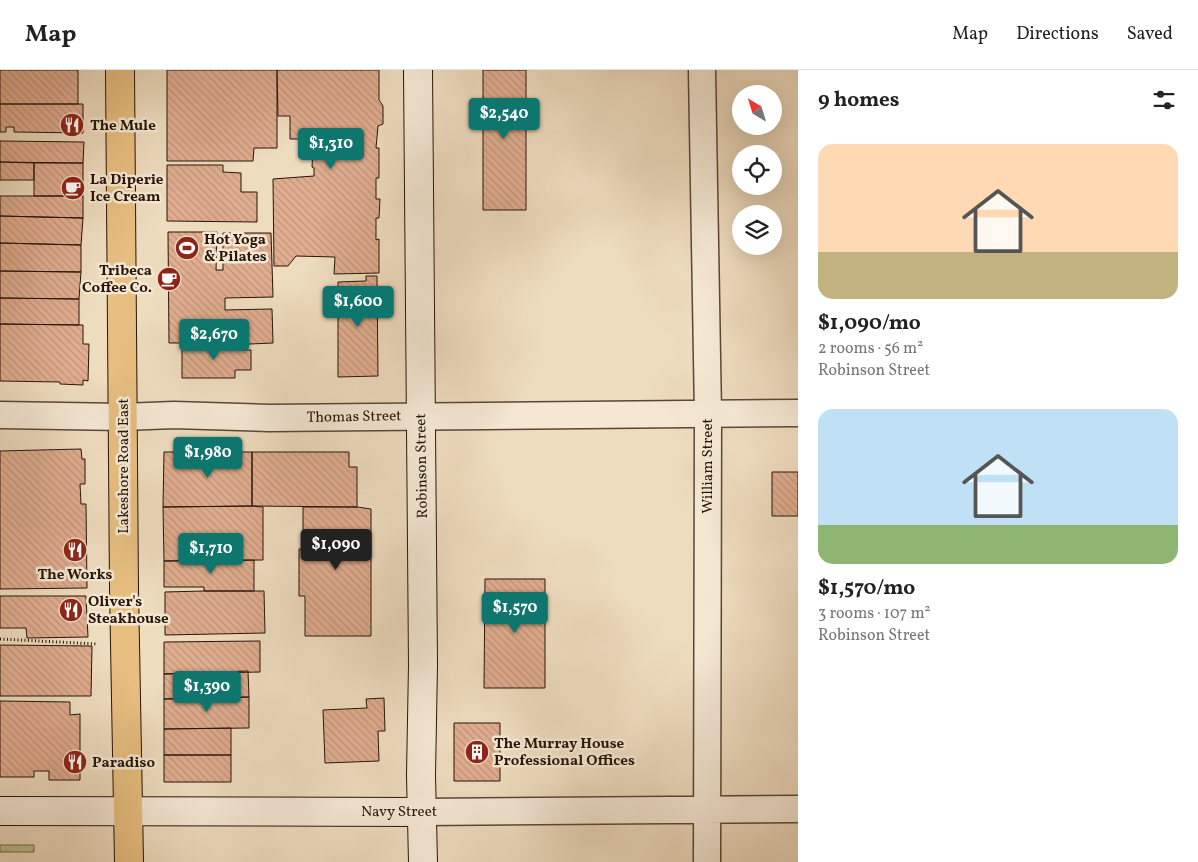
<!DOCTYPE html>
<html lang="en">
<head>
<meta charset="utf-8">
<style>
  body { margin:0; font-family:Vollkorn,serif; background:#f6f6f6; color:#222; height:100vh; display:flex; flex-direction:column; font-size:19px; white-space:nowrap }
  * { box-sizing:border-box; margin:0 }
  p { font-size:16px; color:#767676 }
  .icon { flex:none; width:28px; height:28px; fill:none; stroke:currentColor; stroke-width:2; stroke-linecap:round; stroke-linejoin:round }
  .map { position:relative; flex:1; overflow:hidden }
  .drawer { display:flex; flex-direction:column; background:#fff; width:400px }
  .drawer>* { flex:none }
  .needle { width:32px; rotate:322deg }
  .tools { position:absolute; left:732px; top:15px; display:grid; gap:10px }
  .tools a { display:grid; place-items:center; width:50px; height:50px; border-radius:50%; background:#fff; box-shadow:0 5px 20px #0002; font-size:25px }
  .price { position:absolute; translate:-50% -42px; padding:0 11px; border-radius:5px; background:#0f766e; color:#fff; font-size:16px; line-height:32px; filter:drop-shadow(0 1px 2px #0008) }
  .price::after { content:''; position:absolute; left:50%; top:30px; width:15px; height:11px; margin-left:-8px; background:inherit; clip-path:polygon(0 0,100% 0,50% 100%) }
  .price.active { background:#222; color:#fff }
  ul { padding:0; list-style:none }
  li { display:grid; align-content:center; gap:10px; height:265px; padding:0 20px }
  li span { display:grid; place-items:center; height:155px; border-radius:15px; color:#555 }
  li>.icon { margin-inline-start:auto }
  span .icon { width:90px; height:90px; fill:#fffc; stroke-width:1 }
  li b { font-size:21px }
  h2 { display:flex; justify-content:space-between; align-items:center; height:60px; padding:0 20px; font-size:21px }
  header { display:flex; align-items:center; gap:30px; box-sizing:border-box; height:70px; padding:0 25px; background:#fff; border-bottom:1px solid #e0e0e0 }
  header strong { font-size:24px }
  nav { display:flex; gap:28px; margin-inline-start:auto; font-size:18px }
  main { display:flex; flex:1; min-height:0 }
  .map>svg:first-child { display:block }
</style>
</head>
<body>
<header>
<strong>Map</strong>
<nav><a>Map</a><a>Directions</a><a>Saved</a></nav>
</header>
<main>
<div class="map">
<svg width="798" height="792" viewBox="0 0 798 792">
  <defs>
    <pattern id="grass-tufts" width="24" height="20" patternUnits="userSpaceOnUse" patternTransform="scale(1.25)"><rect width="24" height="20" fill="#bcbf8f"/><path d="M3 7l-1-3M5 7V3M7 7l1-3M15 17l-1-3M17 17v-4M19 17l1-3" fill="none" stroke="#a2a37a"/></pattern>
    <pattern id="building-back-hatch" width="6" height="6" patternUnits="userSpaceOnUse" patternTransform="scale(1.25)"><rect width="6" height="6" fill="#e0ad8f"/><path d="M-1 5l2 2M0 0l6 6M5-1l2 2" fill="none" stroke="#c0947a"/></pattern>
  </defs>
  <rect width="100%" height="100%" fill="#eedcbf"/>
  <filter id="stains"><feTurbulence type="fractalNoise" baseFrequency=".004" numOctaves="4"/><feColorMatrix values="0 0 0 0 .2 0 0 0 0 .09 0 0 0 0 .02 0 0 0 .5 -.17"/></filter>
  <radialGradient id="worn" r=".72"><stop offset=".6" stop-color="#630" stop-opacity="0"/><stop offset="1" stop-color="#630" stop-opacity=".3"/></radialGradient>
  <path fill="url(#grass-tufts)" stroke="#726a4b" d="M0,775h34v7h-34z"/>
  <path fill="url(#building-back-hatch)" stroke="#281507" d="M0,0h78v34h-78z
    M167,0h110v78h-23l-1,13h-86z
    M277,0h102v30l4,6v18l-5,2 -2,22h3v30h-3v21h4l-1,19h-3v22l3,-1v34l-45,1 1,-17 -39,-1 -8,10h-14l-1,-87 41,-3v-8l-2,-1 1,-18h-5l-8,-10h-10v-23h-12z
    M483,0h43v140h-43z
    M0,34h83v29l-69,-1v-5h-8v5h-6z
    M0,71l84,1 -1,21 -83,-1z
    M0,92l34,1v17h-34z
    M34,93h49v33h-49z
    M167,95h56v7l18,1v19h16v30l-90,-1z
    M0,126h83v22l-83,-2z
    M0,146l83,2 -2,27 -81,-2z
    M168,162h49l-1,38h7v-37h48l2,64 -48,1v12l47,-1 1,34 -46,2v-2h-58z
    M0,173l81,2v27l-81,-1z
    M0,201l81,1 -2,27 -79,-1z
    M366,206h11l1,100 -40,1v-95l28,-1z
    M0,228l79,1v26l-79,-1z
    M0,254l83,1v19h6l-1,37 -5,-1v5l-23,-1v-2l-60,-1z
    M182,275h54v5h15v20h-16v8h-53z
    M81,379l1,10h3v25h-5l1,20h5l1,84 -87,1v-138z
    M164,382h88v54l-89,1z
    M252,382h97v15h8v40l-105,-1z
    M772,402h26v44h-26z
    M252,436l11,1v53l-99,1 -1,-54z
    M303,437h54l14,2v127h-66v-40h-6v-47h4z
    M254,490v31h-50v-4h-40v-26z
    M485,509h60v109h-61z
    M204,521h60l1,42 -100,2v-43z
    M0,526h86l2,41 -61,1 -1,-10h-26z
    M260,571v31l-96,2v-32z
    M0,575l92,1 -1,50h-91z
    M248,601l1,26 -85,2v-25z
    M249,627v31l-85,1v-30z
    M384,628l1,33h-7l1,30 -54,2 -2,-53 44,-2 -1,-9z
    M0,631l70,1v13l10,-1v66h-31v-9h-15v6h-34z
    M454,653h46v58h-46z
    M231,658v27h-67v-26z
    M164,685h67v27h-67z"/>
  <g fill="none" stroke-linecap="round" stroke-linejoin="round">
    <g stroke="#5a4735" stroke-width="29">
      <path id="street" d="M702,0l6,345 -1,447
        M0,345l123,2 51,-2 95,3 529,-5
        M422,742l376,-3"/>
    </g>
    <g stroke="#281507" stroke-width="30">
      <path id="secondary" d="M418,0l5,595 -2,110 2,87
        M0,741l422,1"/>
    </g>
    <g stroke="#281507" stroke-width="30">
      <path id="primary" d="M120,0l4,519 5,273"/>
    </g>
    <path stroke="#281507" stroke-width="3" stroke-dasharray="1 2.5" stroke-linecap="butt" d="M0,569l97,5"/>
    <use href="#street" stroke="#f4e8d5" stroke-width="26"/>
    <use href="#secondary" stroke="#f4e8d5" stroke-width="28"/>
    <use href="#primary" stroke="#e7be80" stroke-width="28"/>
  </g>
  <defs>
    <g id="restaurant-disc" transform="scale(1.25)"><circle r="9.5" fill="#8f2418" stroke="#f4e8d5"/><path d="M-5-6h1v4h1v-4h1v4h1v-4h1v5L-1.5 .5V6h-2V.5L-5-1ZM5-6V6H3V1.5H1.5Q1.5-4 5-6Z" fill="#fff"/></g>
    <g id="cafe-disc" transform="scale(1.25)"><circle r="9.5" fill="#8f2418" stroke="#f4e8d5"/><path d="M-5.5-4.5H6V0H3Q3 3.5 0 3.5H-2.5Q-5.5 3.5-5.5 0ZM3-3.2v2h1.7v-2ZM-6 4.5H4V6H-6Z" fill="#fff"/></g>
    <g id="stadium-disc" transform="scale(1.25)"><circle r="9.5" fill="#8f2418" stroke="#f4e8d5"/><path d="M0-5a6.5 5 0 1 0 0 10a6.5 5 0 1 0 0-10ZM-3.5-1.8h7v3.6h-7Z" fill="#fff"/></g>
    <g id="building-disc" transform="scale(1.25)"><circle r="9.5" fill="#8f2418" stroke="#f4e8d5"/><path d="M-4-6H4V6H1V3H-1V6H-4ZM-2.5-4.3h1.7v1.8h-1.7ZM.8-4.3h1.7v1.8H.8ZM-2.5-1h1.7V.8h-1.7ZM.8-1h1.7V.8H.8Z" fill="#fff"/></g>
  </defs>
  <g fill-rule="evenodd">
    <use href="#restaurant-disc" x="72" y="55"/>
    <use href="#cafe-disc" x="73" y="118"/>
    <use href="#stadium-disc" x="187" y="178"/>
    <use href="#cafe-disc" x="169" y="209"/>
    <use href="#restaurant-disc" x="75" y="480"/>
    <use href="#restaurant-disc" x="71" y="540"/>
    <use href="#building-disc" x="477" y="682"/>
    <use href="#restaurant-disc" x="75" y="692"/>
  </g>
  <g text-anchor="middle" stroke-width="5" stroke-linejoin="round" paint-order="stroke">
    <g font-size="15" font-weight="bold" fill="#281507" stroke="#f4e8d5" text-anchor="start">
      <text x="90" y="60">The Mule</text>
      <text x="90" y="114">La Diperie<tspan x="90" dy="17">Ice Cream</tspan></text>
      <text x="204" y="174">Hot Yoga<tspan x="204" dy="17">&amp; Pilates</tspan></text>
      <text x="152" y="205" text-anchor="end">Tribeca<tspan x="152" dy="17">Coffee Co.</tspan></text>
      <text x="75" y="509" text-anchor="middle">The Works</text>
      <text x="88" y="536">Oliver's<tspan x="88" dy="17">Steakhouse</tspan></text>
      <text x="494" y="678">The Murray House<tspan x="494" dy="17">Professional Offices</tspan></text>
      <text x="92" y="697">Paradiso</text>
    </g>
    <g font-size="15" fill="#281507" stroke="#f4e8d5">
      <text transform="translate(354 346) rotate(-1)" y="5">Thomas Street</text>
      <text transform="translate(123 396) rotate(-90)" y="5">Lakeshore Road East</text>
      <text transform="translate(421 396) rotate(-91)" y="5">Robinson Street</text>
      <text transform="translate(707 396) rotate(-90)" y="5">William Street</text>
      <text x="399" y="746">Navy Street</text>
    </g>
  </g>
  <rect width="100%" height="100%" filter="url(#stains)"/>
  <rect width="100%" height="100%" fill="url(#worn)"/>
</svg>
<div class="tools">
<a><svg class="needle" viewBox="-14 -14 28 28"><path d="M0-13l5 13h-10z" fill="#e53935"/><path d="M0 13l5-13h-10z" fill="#767676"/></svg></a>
<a><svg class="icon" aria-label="locate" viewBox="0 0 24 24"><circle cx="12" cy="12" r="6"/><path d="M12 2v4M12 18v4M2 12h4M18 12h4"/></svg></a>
<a><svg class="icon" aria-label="layers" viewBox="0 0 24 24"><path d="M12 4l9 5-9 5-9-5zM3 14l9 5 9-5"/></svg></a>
</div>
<b class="price" style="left:504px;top:70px">$2,540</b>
<b class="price" style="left:331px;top:100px">$1,310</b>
<b class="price" style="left:358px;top:258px">$1,600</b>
<b class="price" style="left:214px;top:291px">$2,670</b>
<b class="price" style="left:208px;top:409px">$1,980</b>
<b class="price active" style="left:336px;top:501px">$1,090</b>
<b class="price" style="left:211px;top:505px">$1,710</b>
<b class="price" style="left:515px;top:564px">$1,570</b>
<b class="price" style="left:207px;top:643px">$1,390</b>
</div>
<section class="drawer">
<h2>9 homes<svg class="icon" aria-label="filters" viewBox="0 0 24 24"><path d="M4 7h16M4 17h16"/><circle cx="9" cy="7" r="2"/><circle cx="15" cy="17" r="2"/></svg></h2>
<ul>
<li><span style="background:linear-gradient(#ffd9b3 70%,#c2b280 0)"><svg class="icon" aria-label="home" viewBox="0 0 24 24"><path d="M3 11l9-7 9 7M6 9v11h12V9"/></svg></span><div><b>$1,090/mo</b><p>2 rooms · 56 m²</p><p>Robinson Street</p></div></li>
<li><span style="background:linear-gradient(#bfe0f5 75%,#8fb573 0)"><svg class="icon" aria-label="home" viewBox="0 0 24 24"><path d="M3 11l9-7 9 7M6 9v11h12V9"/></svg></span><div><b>$1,570/mo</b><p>3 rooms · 107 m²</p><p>Robinson Street</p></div></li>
</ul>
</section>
</main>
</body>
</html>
